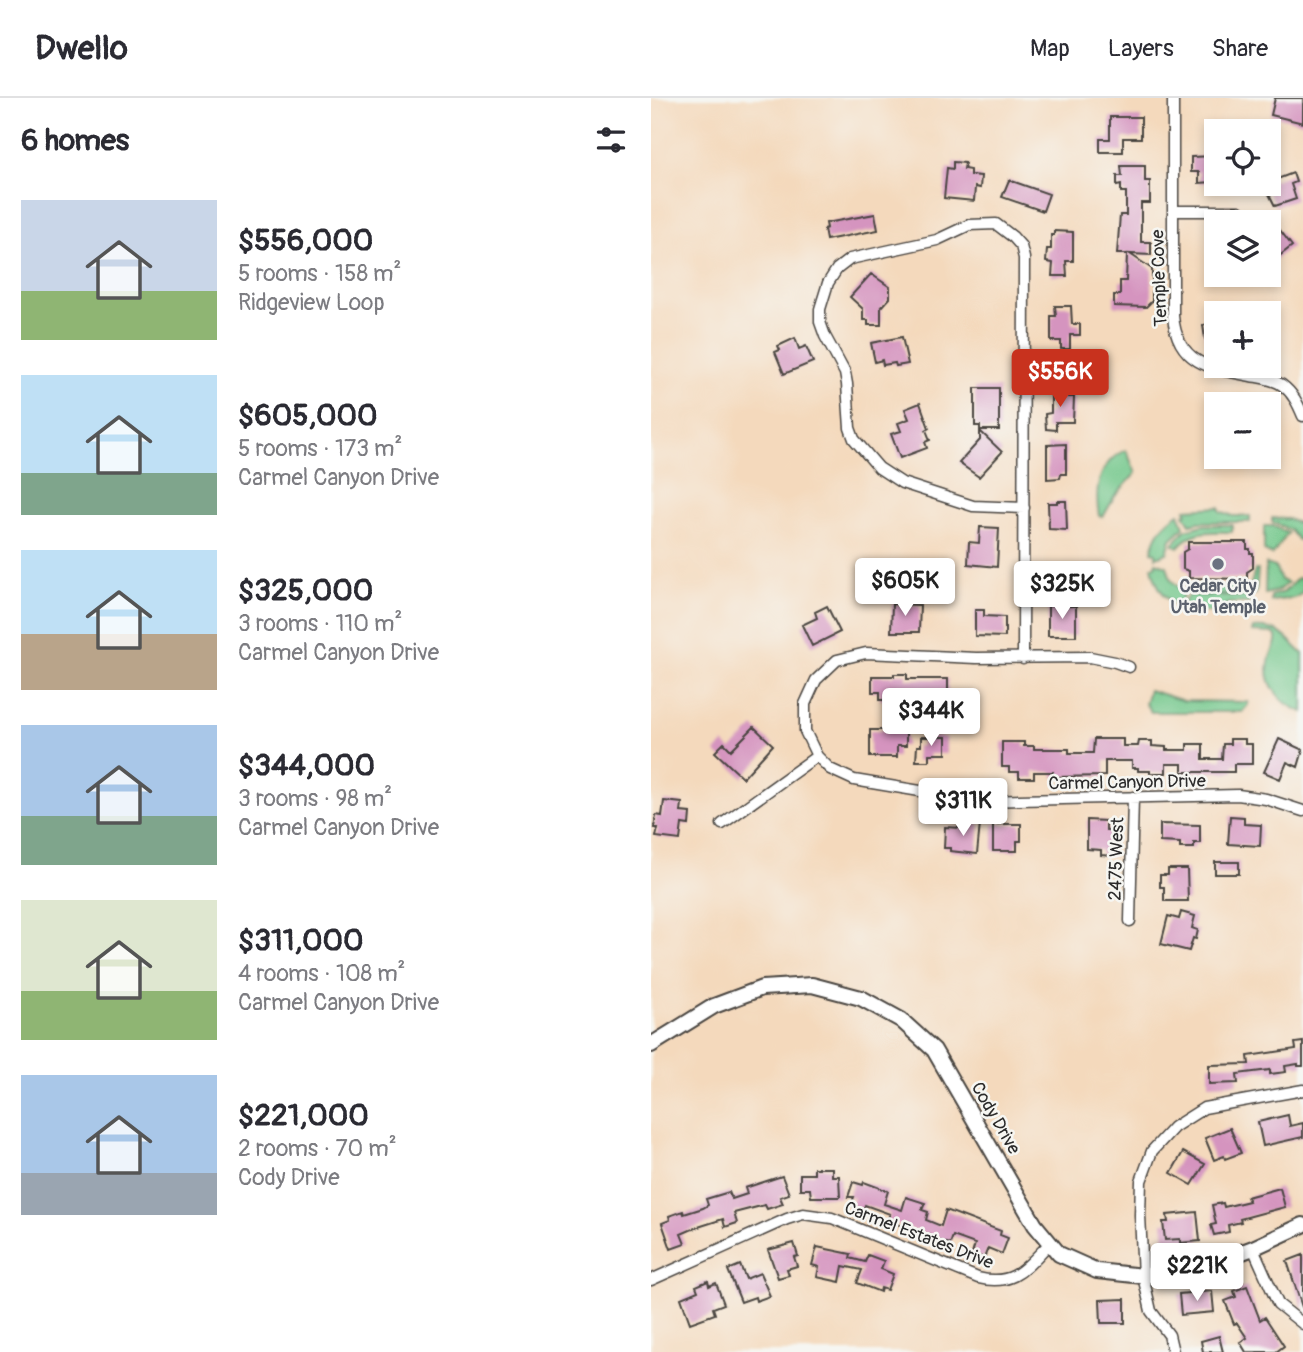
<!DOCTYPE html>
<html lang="en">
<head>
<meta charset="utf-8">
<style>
  body { margin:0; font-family:Pangolin,sans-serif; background:#f2f2f3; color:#2b2b33; height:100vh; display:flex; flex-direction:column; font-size:26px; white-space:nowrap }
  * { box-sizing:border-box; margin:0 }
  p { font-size:23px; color:#7c7c81 }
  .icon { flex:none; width:38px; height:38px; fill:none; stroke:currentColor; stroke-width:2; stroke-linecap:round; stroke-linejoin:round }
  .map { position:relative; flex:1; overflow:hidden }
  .drawer { display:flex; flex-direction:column; background:#fff; width:651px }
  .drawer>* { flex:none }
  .tools { position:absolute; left:553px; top:21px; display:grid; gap:14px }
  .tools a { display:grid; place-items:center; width:77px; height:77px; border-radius:0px; background:#fff; box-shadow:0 4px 10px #0003; font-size:35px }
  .price { position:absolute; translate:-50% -60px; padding:0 16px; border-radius:7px; background:#fff; color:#222; font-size:23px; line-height:46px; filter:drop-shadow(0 2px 4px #0008) }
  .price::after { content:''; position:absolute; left:50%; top:42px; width:21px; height:16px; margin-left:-10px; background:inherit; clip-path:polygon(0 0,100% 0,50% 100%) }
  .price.on { background:#c8321e; color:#fff }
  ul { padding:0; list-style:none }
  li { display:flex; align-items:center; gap:21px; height:175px; padding:0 21px }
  li span { display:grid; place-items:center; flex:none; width:196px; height:140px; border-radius:0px; color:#555 }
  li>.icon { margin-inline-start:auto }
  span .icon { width:84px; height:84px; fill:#fffc; stroke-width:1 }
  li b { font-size:30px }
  h2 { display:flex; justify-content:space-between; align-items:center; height:84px; padding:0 21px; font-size:30px }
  header { display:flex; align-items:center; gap:42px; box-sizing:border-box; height:98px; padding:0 35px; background:#fff; border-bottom:2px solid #e1e1e2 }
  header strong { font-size:33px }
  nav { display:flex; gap:38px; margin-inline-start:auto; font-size:24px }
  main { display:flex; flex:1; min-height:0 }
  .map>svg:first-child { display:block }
</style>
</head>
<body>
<header>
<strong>Dwello</strong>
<nav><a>Map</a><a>Layers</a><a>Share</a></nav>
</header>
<main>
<section class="drawer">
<h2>6 homes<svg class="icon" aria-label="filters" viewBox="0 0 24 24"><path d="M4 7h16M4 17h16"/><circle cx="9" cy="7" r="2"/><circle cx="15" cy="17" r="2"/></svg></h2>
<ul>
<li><span style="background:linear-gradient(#c9d6e8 65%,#8fb573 0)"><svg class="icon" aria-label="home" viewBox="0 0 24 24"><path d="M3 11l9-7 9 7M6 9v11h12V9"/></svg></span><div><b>$556,000</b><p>5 rooms · 158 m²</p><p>Ridgeview Loop</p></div></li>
<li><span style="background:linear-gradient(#bfe0f5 70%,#7fa58c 0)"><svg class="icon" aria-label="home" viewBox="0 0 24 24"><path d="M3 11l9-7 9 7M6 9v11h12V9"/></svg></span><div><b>$605,000</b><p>5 rooms · 173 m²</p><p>Carmel Canyon Drive</p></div></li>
<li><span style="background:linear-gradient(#bfe0f5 60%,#b9a48a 0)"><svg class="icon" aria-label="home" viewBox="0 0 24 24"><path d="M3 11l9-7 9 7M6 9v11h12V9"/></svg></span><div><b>$325,000</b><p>3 rooms · 110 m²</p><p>Carmel Canyon Drive</p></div></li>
<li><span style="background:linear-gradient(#a9c7e8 65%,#7fa58c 0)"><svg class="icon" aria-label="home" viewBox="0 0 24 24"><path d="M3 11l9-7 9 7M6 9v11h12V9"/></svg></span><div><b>$344,000</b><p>3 rooms · 98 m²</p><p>Carmel Canyon Drive</p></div></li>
<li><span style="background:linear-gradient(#dfe7d0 65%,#8fb573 0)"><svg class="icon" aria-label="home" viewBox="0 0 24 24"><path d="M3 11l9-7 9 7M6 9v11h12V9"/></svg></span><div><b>$311,000</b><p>4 rooms · 108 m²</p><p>Carmel Canyon Drive</p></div></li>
<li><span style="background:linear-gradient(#a9c7e8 70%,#9aa5b1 0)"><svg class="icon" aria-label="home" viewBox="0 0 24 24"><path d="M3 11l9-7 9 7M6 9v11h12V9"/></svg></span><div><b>$221,000</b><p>2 rooms · 70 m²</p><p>Cody Drive</p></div></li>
</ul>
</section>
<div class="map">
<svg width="652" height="1254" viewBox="0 0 652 1254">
  <rect width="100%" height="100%" fill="#f6f6f2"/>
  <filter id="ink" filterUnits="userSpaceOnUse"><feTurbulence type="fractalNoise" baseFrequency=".0143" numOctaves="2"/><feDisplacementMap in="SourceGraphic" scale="14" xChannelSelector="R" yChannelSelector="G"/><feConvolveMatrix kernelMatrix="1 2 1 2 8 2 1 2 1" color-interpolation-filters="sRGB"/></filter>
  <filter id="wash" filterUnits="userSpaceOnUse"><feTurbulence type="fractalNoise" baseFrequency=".00686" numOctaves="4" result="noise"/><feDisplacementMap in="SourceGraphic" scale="28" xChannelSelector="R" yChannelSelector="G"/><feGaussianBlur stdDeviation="1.57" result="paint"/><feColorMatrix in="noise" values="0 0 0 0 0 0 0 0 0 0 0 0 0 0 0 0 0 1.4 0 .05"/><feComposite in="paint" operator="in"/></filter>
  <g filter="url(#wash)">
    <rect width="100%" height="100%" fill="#f4d9bc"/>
    <path fill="#73c78b" stroke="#4f795b" stroke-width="2" d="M475,352l10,23 -21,23 -12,21 -4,-1c-5,-28 -1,-53 27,-66z
      M569,409v4l13,5h17v6h-51l-9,2 -6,-10 3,-1 -1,-4z
      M528,415l5,14 -13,12 -4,14 -11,4v-4l-4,-1c3,-18 12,-29 27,-39z
      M621,420l16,1 15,6v13l-5,2 -8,-10 -18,-8z
      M553,427h28v7c-21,0 -40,-3 -54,15l-5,-3 12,-14z
      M613,428h9l15,7 -16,22 -8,-4z
      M505,464l11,4 4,14 13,12 -5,15c-16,-9 -24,-23 -27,-41h3z
      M615,466l9,3 6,13 7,3 -11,8 -12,3z
      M604,472h3l-2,24h-8l-2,-4 -1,4h-46v-7h51z
      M647,480l5,2v13l-9,5 -23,3v-5l13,-4z
      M539,497l59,2 1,6h-21l-9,5v4h-21l-17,-4 5,-12z
      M602,530c27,-2 32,9 50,26v58c-21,-7 -39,-27 -34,-50 1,-10 9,-16 7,-26l-3,-3 -21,-1z
      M498,592l35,11 64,1v3l-6,7h-91l-6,-9z"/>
    <g id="blocks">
      <path fill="#d594bf" d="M624,0h28v25l-32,-8z
        M459,19h31v21h-18v14h-23v-13h10z
        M565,58v21h-3v5l-14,1v-11h-8v-15z
        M302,64l12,1 -1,6 6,1v5l11,1 -1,12 -5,-1 -1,14 -30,-3 3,-30 6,1z
        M470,68h24v15h5v22h-9v39h10v13l-21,-1 22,15v32l-6,6 -32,-1v-11h6v-14h6l1,-27h-10l3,-39h6v-23h-5v-7l-4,1v-10h5z
        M642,75l3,9 -5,2 5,15 -21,7 -11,-22z
        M358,82l40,14 -6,17 -41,-14z
        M224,116l3,16 -52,10 -2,-11 3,-1 -1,-5z
        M629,132l12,16 -23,18v-26z
        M403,133l19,1v29h-7l1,15h-15l1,-13 -7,-1 1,-13h4v-14h3z
        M220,176l19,13v11l-9,10v17h-13v-5h-5v-11l-13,-12z
        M404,208h16l1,18h8v11h-10v14h-9v-8h-10v-25h5z
        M565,225v15l-11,1 -2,-14z
        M251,239l6,27 -12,2 -1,-3 -12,2 -1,-5 -7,2 -4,-19z
        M144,240l4,11 7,-3 7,16 -29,12 -9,-22 5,-2 -2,-4z
        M324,290h24v42h-19v-4h-5z
        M400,292l17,1v6h6l-1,25h-17v8l-10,-1 -1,-15 6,-1z
        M269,305l9,25 -3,2 4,10 -5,2 2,6 -27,10 -9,-24 10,-3 -3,-8 11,-4 -4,-10z
        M329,333l22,21 -23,25 -20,-14 21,-23z
        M415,346v30h-5l-1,4 -13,1v-34z
        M406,403h9l1,29 -18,-1 -1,-26h9z
        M329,429l19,1 -2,39 -29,-3 1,-22 10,1z
        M537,444h59v7h3v4h3v15l-6,4v7l-58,-1v-7l-6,-2v-17l5,-3z
        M241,506l28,1 -1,27h-28z
        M176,508l13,26 -28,14 -10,-21 15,-7 -2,-6z
        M397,508h28v30h-28z
        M324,512h9v6l21,1v20l-30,-1z
        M243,576h13v5h41v21l-41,-1v5h-22v-4h-5v-8h-8v-16h22z
        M103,629l19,18 -30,33 -28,-26 9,-9 7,7z
        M219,632h36v16h-9v11h-27z
        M270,639h25v17h-17v7h-13l1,-15h4z
        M443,641h29v7h15l1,-5h13v5l14,1v3h21v-6h16v15h19l1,-15h7v-5h15v5h7v20h-18v8h-52v-8h-16v9h-16v-2h-12v-3h-6v-7h-27v15l-52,1v-5h-19v6h-15v-6h-10v-5h-7v-25h22v4h10v3h35v4h24z
        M628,641l24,11 -5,17 -11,-5 -7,17 -16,-7z
        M13,703l18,2 -1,9 9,1 -1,12 -7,-1 -2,16 -24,-3 2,-9h-4l2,-13 6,1z
        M579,718l14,1v7l17,1 -1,21 -32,-2z
        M436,722l19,1v9h8l-1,26 -12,-1v-5l-14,-1z
        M312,724l17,2 -3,30 -27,-3v-3h-6l1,-21 17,1z
        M342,726h28v17h-4v10h-24z
        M509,726l40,1v18h-6v5h-14v-5l-20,-1z
        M564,764h24v12h-24z
        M517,771h19l1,32h-24v-14h-4v-12h8z
        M530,814l14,4 -3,12 6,2 -2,9 -3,-1 -4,13 -28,-7 7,-28 11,3z
        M652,944v24h-5v-2l-13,2 1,6 -16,2v-4l-33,4 1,9 -29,1v-19l40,-1 -1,-8 48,-7 -1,-6z
        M637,1017l2,11 13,-3v14l-40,9 -5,-24z
        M579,1030l11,25 -16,6 -1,-3 -10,4 -9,-22z
        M532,1054l22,12 -13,21 -21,-12z
        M163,1070h18v8h7l1,21h-29l-1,-8h-10v-15h14z
        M131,1078l7,18 -9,3 3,7 -16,5 -2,-4 -31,8 3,10 -12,4 -2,-8 -28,9 -14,6 4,10 -14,5 -9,-26 8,-3 -1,-4 14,-5 1,3 19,-6 5,-3 -2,-6 23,-7 3,7 15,-5 -2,-6z
        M202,1084l10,3 1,-3 24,9 -4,13 18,6 4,-13 19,6 -3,7 6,2 -2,8 15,6 5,-16 55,21 -1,4 8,3 -6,16 -14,-6 -4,10 -12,-4 3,-10 -22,-8 -3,8 -20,-6v-3l-43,-14 3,-7 -25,-9 -2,5 -12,-5 3,-8h-6z
        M629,1090l5,19 -45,12 1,3 -13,3 1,7 -15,3 -3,-10 5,-1 -4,-19 11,-2 1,4 25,-6 -2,-4z
        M546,1114l3,29 -20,2v-4l-15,1 -2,-18h5l-1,-7z
        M143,1145l4,13 -4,1 3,9 -10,3 2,6 -11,3 -10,-28z
        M166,1149l34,7 -1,4 15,4 3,-7 16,6 -3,8 12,5 -6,16 -6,-2 -1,4 -23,-9 5,-13 -19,-4 -3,16 -23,-5 2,-10 -7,-2z
        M652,1157v52h-1l-15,-46z
        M89,1167l6,14 14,-6 10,23 -14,5 -1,-4 -14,5 -13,-32z
        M57,1183l1,5 7,-3 8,21 -11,4 2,6 -25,9 -9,-25 17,-7 -2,-5z
        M596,1188l13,34 5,-3 19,29 -8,6h-30l-6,-10 7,-4 -10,-15 -3,1 -9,-23 11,-4 -2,-6z
        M561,1193l2,21 -33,3 -2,-21z
        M474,1201v24h-24l-1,-23z
        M568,1238l4,16h-20l-2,-11z"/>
    </g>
  </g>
  <g filter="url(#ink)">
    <use href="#blocks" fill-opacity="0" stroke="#494541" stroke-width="2"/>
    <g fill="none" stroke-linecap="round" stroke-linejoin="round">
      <g stroke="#494541" stroke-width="13">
        <path id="street" d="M522,2v216c4,48 38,53 78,60 11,2 22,3 31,9 11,8 16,19 21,31
          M522,113h66
          M372,561l1,-401 -3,-12 -8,-9 -17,-13 -27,1 -32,15 -87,19 -13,10 -9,14 -8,26v13l5,14 20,37 2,11 3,44 4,11 25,29 23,15 71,23 51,2
          M478,569l-14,-5 -25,-5 -114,1 -110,-5 -29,7 -21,20 -11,24v27l12,25 13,13 24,11 126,21 258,-6 28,4 37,12
          M71,726l95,-68
          M479,823l3,-124
          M602,1150l25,56 25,20
          M0,1182l136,-61 16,-5 29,4 146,60c37,9 48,-11 72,-35
          M522,1254l-4,-17 -18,-24 -8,-35 -3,-61 1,-34 11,-30 22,-24 30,-19 99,-18"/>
      </g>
      <g stroke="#494541" stroke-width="18">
        <path id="secondary" d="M0,947l63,-39 48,-18 50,-3 49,13 40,22 33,30 101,175 24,29 38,17 46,5 57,-8 53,-20 50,-23"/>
      </g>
      <use href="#street" stroke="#fff" stroke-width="10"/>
      <use href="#secondary" stroke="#fff" stroke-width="14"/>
    </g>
  </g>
  <circle fill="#6b7280" stroke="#f6f6f2" stroke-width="2.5" cx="567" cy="466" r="7"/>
  <g text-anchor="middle" stroke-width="5" stroke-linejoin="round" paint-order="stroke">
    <g font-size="18" fill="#2b2b2b" stroke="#f6f6f2">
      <text transform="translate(508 180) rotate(-92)" y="6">Temple Cove</text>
      <text transform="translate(476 684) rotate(-1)" y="6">Carmel Canyon Drive</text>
      <text transform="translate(465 761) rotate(-88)" y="6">2475 West</text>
      <text transform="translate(345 1020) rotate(60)" y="6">Cody Drive</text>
      <text transform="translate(268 1137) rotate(21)" y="6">Carmel Estates Drive</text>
    </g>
    <g font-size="18" font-weight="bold" fill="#5b616d" stroke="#f6f6f2">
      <text x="567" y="494">Cedar City<tspan x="567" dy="21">Utah Temple</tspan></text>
    </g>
  </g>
</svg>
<div class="tools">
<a><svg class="icon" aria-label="locate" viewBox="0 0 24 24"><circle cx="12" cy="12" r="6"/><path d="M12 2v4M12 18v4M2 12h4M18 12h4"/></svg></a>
<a><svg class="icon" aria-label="layers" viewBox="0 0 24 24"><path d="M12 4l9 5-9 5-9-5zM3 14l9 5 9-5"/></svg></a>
<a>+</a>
<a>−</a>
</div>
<b class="price on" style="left:409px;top:311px">$556K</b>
<b class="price" style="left:254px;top:520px">$605K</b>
<b class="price" style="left:411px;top:523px">$325K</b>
<b class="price" style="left:280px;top:650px">$344K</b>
<b class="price" style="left:312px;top:740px">$311K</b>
<b class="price" style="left:546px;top:1205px">$221K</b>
</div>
</main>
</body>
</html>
